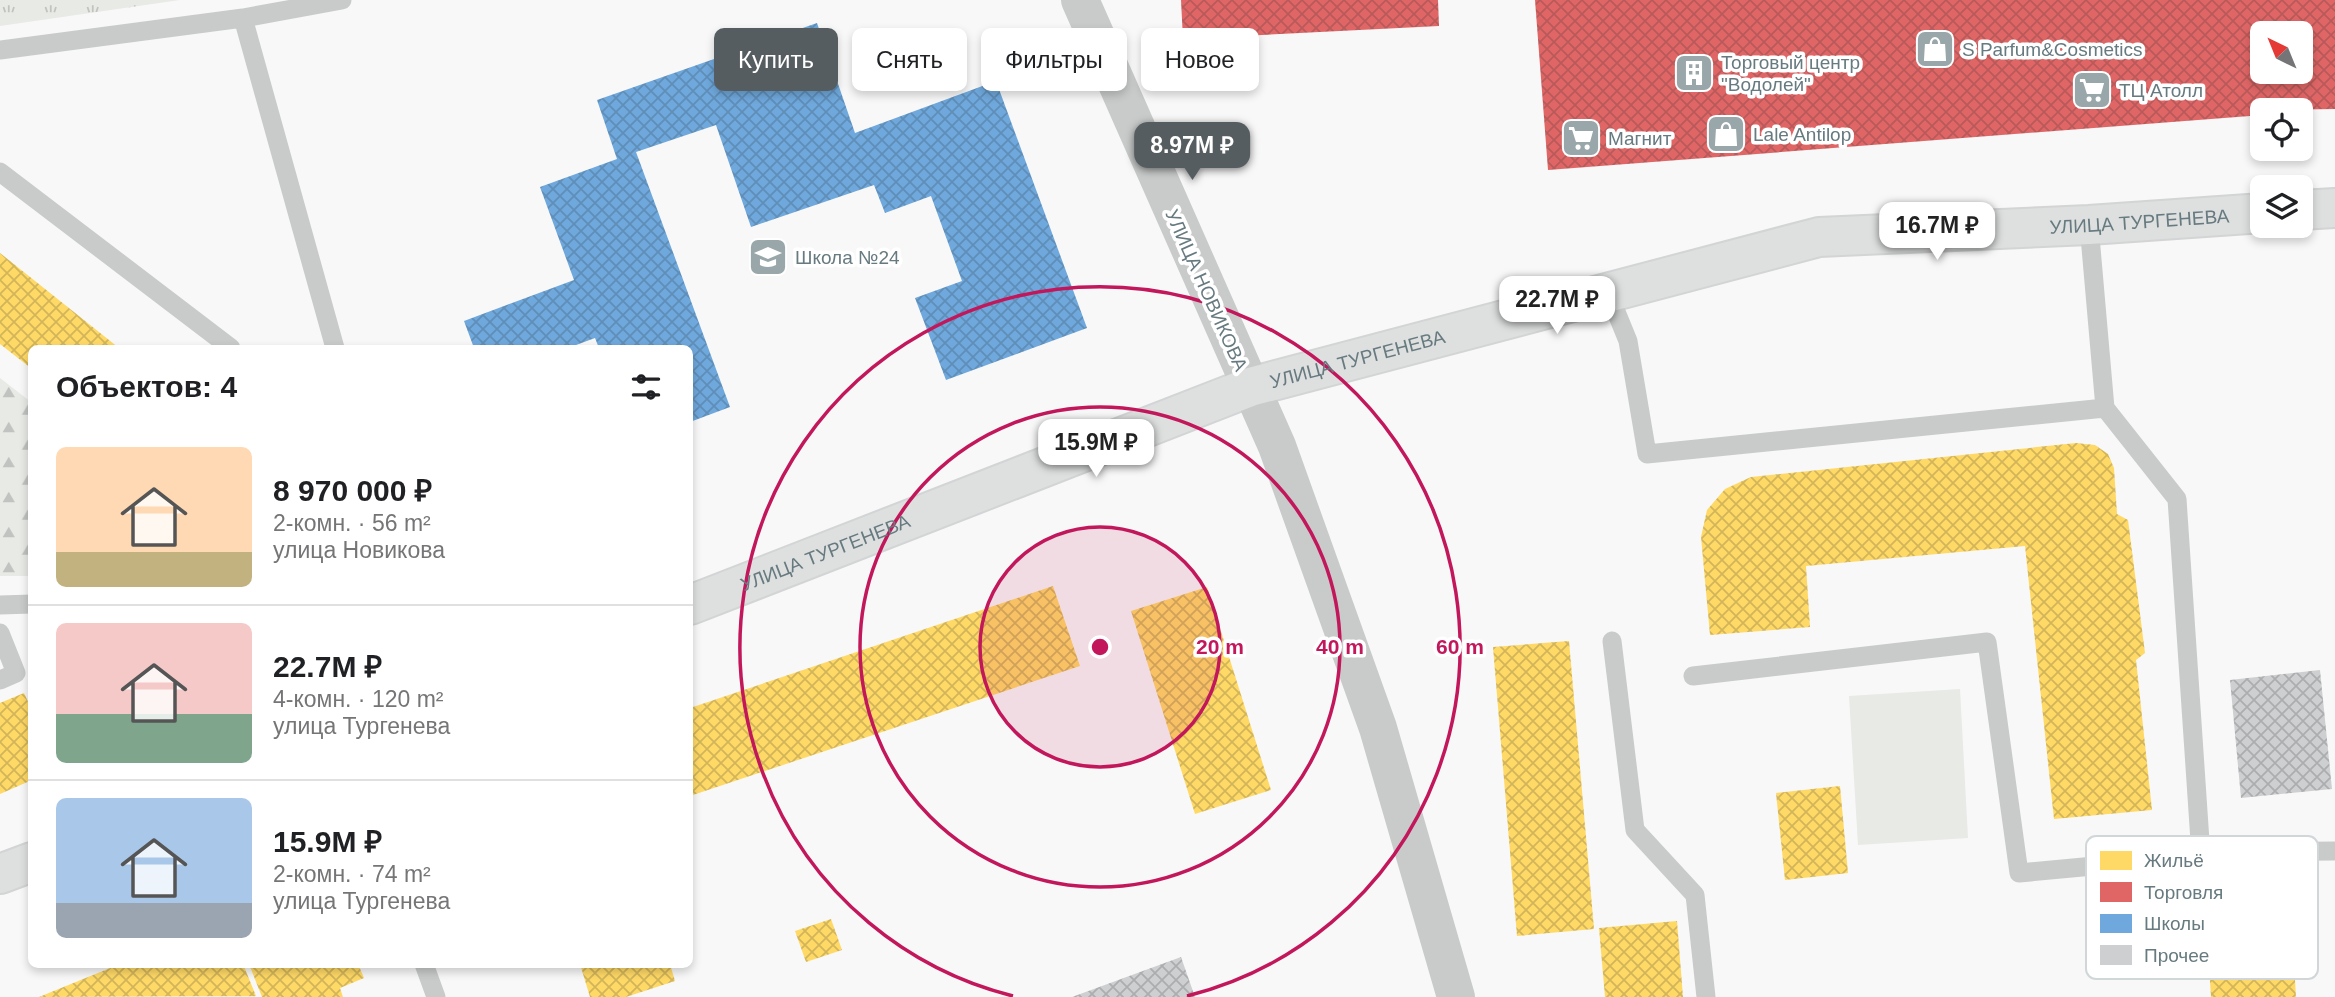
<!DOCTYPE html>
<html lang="ru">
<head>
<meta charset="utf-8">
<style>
  body { margin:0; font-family:Arial,sans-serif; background:#f2f2f2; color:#202124; height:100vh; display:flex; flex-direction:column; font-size:26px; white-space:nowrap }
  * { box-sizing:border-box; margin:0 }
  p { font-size:23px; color:#757577 }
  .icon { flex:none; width:38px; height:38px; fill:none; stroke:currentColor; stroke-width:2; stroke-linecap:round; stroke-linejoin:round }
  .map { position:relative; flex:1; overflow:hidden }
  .side { position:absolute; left:28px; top:345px; width:665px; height:623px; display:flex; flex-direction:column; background:#fff; border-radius:10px; box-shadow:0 4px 10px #0003 }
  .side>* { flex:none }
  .top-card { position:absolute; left:714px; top:28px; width:665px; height:63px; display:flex; gap:14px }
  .needle { width:46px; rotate:317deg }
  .fabs { position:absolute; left:2250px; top:21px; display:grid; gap:14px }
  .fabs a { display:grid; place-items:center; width:63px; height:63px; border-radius:10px; background:#fff; box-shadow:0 4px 10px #0003; font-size:35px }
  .price { position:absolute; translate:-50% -60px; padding:0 16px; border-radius:14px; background:#fff; color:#222; font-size:23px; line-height:46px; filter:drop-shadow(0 2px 4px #0008) }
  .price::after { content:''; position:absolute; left:50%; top:42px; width:21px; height:16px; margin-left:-10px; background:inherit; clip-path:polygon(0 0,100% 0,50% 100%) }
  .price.active { background:#565d60; color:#fff }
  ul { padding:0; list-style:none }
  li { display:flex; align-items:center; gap:21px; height:175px; padding:0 28px }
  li+li { border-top:2px solid #e0e0e0 }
  li span { display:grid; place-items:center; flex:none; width:196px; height:140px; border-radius:10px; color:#555 }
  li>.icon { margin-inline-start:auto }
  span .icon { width:84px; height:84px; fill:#fffc; stroke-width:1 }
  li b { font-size:30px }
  h2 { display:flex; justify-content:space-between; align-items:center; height:84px; padding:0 28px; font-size:30px }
  .tag { padding:0 24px; border-radius:10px; background:#fff; box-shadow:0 4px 10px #0003; font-size:24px; line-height:63px }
  .tag.active { background:#565d60; color:#fff }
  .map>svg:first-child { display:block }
</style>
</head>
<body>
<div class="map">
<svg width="2335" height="997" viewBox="0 0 2335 997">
  <defs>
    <pattern id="grass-tufts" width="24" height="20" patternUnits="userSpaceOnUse" patternTransform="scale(1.75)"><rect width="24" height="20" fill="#e8eae6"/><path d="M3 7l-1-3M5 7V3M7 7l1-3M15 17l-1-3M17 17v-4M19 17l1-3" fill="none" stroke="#c0c3c0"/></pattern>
    <pattern id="forest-firs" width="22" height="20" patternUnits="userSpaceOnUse" patternTransform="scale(1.75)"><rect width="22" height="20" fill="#e8eae6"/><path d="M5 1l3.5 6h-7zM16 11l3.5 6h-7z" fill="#c0c3c0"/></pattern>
    <pattern id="homes-cross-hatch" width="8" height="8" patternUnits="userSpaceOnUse" patternTransform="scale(1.75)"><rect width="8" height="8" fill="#ffd966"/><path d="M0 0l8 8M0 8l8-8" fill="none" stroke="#d2b559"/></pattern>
    <pattern id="shops-cross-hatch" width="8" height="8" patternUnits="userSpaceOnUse" patternTransform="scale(1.75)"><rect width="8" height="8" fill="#e06666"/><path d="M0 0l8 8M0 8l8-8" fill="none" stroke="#b95959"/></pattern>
    <pattern id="schools-cross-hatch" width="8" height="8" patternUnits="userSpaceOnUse" patternTransform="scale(1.75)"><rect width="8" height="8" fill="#6fa8dc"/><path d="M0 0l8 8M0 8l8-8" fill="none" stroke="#5f8eb8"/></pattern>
    <pattern id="building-cross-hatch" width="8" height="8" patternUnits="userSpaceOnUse" patternTransform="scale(1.75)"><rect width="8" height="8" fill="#cecfd0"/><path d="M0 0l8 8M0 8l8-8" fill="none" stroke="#abadae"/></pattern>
  </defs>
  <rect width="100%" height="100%" fill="#f8f8f8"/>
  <path fill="url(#grass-tufts)" d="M0,0h180l-180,26z"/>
  <path fill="url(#forest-firs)" d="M0,378l31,24v174h-31z"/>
  <path fill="#e8eae6" d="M1960,689l8,149 -110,7 -9,-149z"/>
  <path fill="url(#homes-cross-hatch)" d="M0,253l119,95h-87v21l-32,-25z
    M2076,443l19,2 13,9 6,14 3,46 11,6 17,133 -9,7 16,150 -98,9 -29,-273 -219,20 4,61 -100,8 -9,-98 6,-27 18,-21 26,-12z
    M1053,586l27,80 -390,130v-88z
    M1207,587l64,203 -76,24 -64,-203z
    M1569,641l25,288 -77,7 -24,-289z
    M24,693l8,17v70l-32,14v-91z
    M1840,786l8,87 -63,7 -9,-87z
    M2289,881l7,116h-85l-7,-111z
    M831,919l11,31 -36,12 -11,-31z
    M1677,921l6,76h-78l-6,-69z
    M120,964h123l13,32 -217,1z
    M249,964h109l6,14 -24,10 3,9h-81z
    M580,964h90l5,17 -49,16h-36z"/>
  <path fill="url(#shops-cross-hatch)" fill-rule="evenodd" d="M1181,0h257l1,26 -256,13z
    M1535,0h800v109l-72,1v5l-715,55zM2263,33h38v39h-38z"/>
  <path fill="url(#schools-cross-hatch)" d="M817,23l38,110 141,-52 91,247 -141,52 -31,-82 47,-17 -31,-85 -46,17 -11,-28 -123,42 -35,-102 -80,27 94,255 -40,15v-74h-91l-4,-10 -27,10h-94l-10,-27 110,-41 -34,-93 77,-28 -20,-59z"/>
  <path fill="url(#building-cross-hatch)" d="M2320,670l12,119 -91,9 -11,-118z
    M1181,957l14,40h-123z"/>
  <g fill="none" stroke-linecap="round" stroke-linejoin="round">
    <g stroke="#d3d4d5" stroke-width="42">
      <g id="secondary">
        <path d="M2301,210l34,-2"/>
        <path id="s1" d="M690,605l560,-218 569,-150 270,-12 174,-12"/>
        <path d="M0,874l32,-12"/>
      </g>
    </g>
    <path stroke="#c9cbcb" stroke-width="19" d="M243,18l92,330
      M0,50l243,-32 99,-18
      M0,172l231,176
      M1608,292l20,49 19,113 458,-46 -16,-183
      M0,605l32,-1
      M0,633l16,40 -16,7
      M1612,641l23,189 60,65 11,102
      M1693,676l294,-34 32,231 182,-17 -24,-357 -72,-91
      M2201,856l32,-4 102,-1
      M424,964l12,33"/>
    <path stroke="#c9cbcb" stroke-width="38" d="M1080,0l197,446 101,282 78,269"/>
    <use href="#secondary" stroke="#dedfdf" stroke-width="38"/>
  </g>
  <circle cx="1100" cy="647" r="120" fill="#c2185b" fill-opacity=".12"/>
  <g fill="none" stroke="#c2185b" stroke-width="3.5">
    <circle cx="1100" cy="647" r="120"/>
    <circle cx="1100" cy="647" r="240"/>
    <path d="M1013 996A360 360 0 1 1 1187 996"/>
  </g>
  <defs>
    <g id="shop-square" transform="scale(2.0125)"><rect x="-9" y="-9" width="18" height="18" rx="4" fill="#99a6aa" stroke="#fff"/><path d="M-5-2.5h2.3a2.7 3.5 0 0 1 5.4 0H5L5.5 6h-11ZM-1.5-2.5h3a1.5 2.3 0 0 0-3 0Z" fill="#fff"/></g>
    <g id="building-square" transform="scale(2.0125)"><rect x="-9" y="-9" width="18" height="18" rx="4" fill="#99a6aa" stroke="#fff"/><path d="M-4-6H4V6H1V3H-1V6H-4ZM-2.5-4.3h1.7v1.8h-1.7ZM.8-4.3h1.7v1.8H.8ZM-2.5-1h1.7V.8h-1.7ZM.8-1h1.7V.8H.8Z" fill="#fff"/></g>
    <g id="supermarket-square" transform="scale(2.0125)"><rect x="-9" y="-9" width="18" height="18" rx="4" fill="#99a6aa" stroke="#fff"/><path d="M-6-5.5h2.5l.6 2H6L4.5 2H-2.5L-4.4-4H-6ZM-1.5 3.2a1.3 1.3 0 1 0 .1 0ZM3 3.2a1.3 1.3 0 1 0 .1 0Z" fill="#fff"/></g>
    <g id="school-square" transform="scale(2.0125)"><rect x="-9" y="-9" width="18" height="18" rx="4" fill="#99a6aa" stroke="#fff"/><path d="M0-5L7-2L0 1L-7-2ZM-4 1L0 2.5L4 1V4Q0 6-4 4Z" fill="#fff"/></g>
  </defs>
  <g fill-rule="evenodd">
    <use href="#shop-square" x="1935" y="49"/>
    <use href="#building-square" x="1694" y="73"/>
    <use href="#supermarket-square" x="2092" y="90"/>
    <use href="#shop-square" x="1726" y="134"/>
    <use href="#supermarket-square" x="1581" y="138"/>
    <use href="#school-square" x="768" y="257"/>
  </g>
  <g text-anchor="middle" stroke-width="7" stroke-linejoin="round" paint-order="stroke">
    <g font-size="19" fill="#667a80" stroke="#fff" text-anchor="start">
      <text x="1962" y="56">S Parfum&amp;Cosmetics</text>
      <text x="1721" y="69">Торговый центр<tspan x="1721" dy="22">"Водолей"</tspan></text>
      <text x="2119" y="97">ТЦ Атолл</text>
      <text x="1753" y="141">Lale Antilop</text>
      <text x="1608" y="145">Магнит</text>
      <text x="795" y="264">Школа №24</text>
    </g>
    <g font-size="19" fill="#667a80" stroke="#fff">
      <text dy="7" stroke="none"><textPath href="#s1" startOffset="1510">УЛИЦА ТУРГЕНЕВА</textPath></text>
      <text transform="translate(1207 290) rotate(66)" y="7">УЛИЦА НОВИКОВА</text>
      <text dy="7" stroke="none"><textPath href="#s1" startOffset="712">УЛИЦА ТУРГЕНЕВА</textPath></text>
      <text dy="7" stroke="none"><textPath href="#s1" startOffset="145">УЛИЦА ТУРГЕНЕВА</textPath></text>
    </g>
  </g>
  <rect x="2086" y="836" width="232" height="143" rx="10" fill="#fff" stroke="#d1d7d9" stroke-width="2"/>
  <rect x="2100" y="851" width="32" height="19" fill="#ffd966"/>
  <rect x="2100" y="882" width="32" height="20" fill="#e06666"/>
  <rect x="2100" y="914" width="32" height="19" fill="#6fa8dc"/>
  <rect x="2100" y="945" width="32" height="20" fill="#cecfd0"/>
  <g font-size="19" fill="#667a80">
    <text x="2144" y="867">Жильё</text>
    <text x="2144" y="899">Торговля</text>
    <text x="2144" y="930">Школы</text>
    <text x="2144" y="962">Прочее</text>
  </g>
  <circle cx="1100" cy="647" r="10" fill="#c2185b" stroke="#fff" stroke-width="3.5"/>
  <g font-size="21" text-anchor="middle" font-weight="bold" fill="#c2185b" stroke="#fff" stroke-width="7" stroke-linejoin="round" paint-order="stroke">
    <text x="1220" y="654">20 m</text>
    <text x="1340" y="654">40 m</text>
    <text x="1460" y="654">60 m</text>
  </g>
</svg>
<div class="fabs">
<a><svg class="needle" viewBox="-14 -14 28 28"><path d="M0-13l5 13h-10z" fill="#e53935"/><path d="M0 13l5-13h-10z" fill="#757577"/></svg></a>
<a><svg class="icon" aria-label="locate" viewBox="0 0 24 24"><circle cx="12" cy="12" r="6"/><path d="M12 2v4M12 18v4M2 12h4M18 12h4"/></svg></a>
<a><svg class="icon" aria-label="layers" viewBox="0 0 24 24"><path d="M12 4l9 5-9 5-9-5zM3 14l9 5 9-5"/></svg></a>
</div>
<b class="price active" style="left:1192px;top:182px">8.97M ₽</b>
<b class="price" style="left:1937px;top:262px">16.7M ₽</b>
<b class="price" style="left:1557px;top:336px">22.7M ₽</b>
<b class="price" style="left:1096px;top:479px">15.9M ₽</b>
<div class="top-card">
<a class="tag active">Купить</a>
<a class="tag">Снять</a>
<a class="tag">Фильтры</a>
<a class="tag">Новое</a>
</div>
<section class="side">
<h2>Объектов: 4<svg class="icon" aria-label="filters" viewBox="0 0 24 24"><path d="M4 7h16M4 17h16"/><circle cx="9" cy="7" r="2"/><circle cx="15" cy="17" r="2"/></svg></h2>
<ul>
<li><span style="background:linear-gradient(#ffd9b3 75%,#c2b280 0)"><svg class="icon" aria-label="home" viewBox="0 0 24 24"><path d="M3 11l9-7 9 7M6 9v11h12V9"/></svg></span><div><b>8 970 000 ₽</b><p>2-комн. · 56 m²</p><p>улица Новикова</p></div></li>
<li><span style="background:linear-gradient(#f6c9c9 65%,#7fa58c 0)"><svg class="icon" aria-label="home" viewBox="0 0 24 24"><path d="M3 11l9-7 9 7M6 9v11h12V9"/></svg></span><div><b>22.7M ₽</b><p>4-комн. · 120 m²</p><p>улица Тургенева</p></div></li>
<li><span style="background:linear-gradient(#a9c7e8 75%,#9aa5b1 0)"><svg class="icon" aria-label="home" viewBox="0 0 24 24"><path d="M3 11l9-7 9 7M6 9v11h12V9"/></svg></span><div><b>15.9M ₽</b><p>2-комн. · 74 m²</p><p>улица Тургенева</p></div></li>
</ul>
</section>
</div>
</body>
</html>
